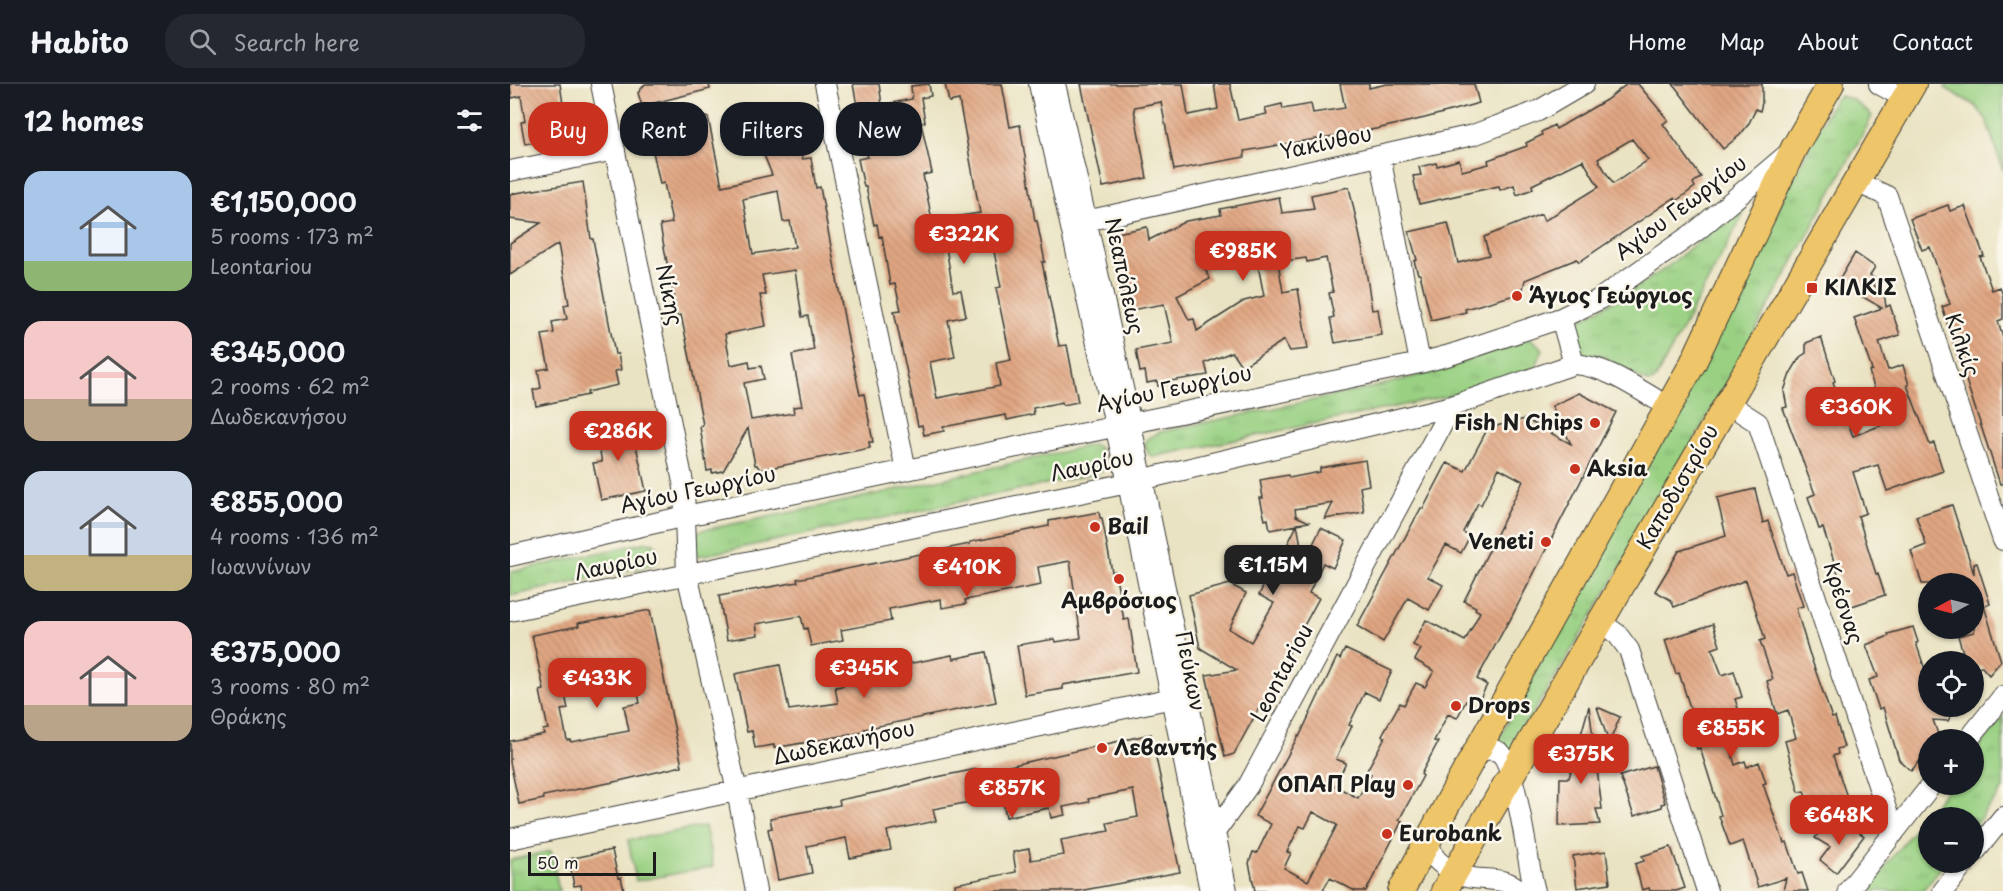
<!DOCTYPE html>
<html lang="en">
<head>
<meta charset="utf-8">
<style>
  body { margin:0; font-family:"Playpen Sans",sans-serif; background:#242831; color:#f1f3f6; height:100vh; display:flex; flex-direction:column; font-size:22px; white-space:nowrap }
  * { box-sizing:border-box; margin:0 }
  p { font-size:20px; color:#9ea1a6 }
  .icon { flex:none; width:33px; height:33px; fill:none; stroke:currentColor; stroke-width:2; stroke-linecap:round; stroke-linejoin:round }
  .map { position:relative; flex:1; overflow:hidden }
  .sheet { display:flex; flex-direction:column; background:#171b24; width:510px }
  .sheet>* { flex:none }
  .hud { position:absolute; left:18px; top:18px; width:570px; height:54px; display:flex; gap:12px }
  .needle { width:39px; rotate:263deg }
  .buttons { position:absolute; left:1408px; top:489px; display:grid; gap:12px }
  .buttons a { display:grid; place-items:center; width:66px; height:66px; border-radius:50%; background:#171b24; box-shadow:0 2px 4px #0004; font-size:30px }
  .scale { position:absolute; left:18px; bottom:15px; width:128px; box-sizing:border-box; padding-left:6px; border:3px solid #1c1c1c; border-top:0; font-size:16px; line-height:21px; white-space:nowrap; color:#1c1c1c; -webkit-text-stroke:4px #fbf7ec; paint-order:stroke }
  .price { position:absolute; translate:-50% -51px; padding:0 14px; border-radius:12px; background:#c8321e; color:#fff; font-size:20px; line-height:39px; filter:drop-shadow(0 2px 3px #0008) }
  .price::after { content:''; position:absolute; left:50%; top:36px; width:18px; height:14px; margin-left:-9px; background:inherit; clip-path:polygon(0 0,100% 0,50% 100%) }
  .price.selected { background:#222; color:#fff }
  ul { padding:0; list-style:none }
  li { display:flex; align-items:center; gap:18px; height:150px; padding:0 24px }
  li span { display:grid; place-items:center; flex:none; width:168px; height:120px; border-radius:18px; color:#555 }
  li>.icon { margin-inline-start:auto }
  span .icon { width:72px; height:72px; fill:#fffc; stroke-width:1 }
  li b { font-size:26px }
  h2 { display:flex; justify-content:space-between; align-items:center; height:72px; padding:0 24px; font-size:26px }
  .tag { padding:0 21px; border-radius:24px; background:#171b24; box-shadow:0 2px 4px #0004; font-size:21px; line-height:54px }
  .tag.selected { background:#c8321e; color:#fff }
  header { display:flex; align-items:center; gap:36px; box-sizing:border-box; height:84px; padding:0 30px; background:#171b24; border-bottom:2px solid #363941 }
  header strong { font-size:28px }
  nav { display:flex; gap:33px; margin-inline-start:auto; font-size:21px }
  .search { width:420px; height:54px; background:#242831; display:flex; align-items:center; gap:15px; box-sizing:border-box; padding:0 21px; border-radius:24px; color:#9ea1a6; font-size:22px }
  main { display:flex; flex:1; min-height:0 }
  .map>svg:first-child { display:block }
</style>
</head>
<body>
<header>
<strong>Habito</strong>
<div class="search"><svg class="icon" aria-label="search" viewBox="0 0 24 24"><circle cx="10" cy="10" r="6"/><path d="M15 15l6 6"/></svg>Search here</div>
<nav><a>Home</a><a>Map</a><a>About</a><a>Contact</a></nav>
</header>
<main>
<section class="sheet">
<h2>12 homes<svg class="icon" aria-label="filters" viewBox="0 0 24 24"><path d="M4 7h16M4 17h16"/><circle cx="9" cy="7" r="2"/><circle cx="15" cy="17" r="2"/></svg></h2>
<ul>
<li><span style="background:linear-gradient(#a9c7e8 75%,#8fb573 0)"><svg class="icon" aria-label="home" viewBox="0 0 24 24"><path d="M3 11l9-7 9 7M6 9v11h12V9"/></svg></span><div><b>€1,150,000</b><p>5 rooms · 173 m²</p><p>Leontariou</p></div></li>
<li><span style="background:linear-gradient(#f6c9c9 65%,#b9a48a 0)"><svg class="icon" aria-label="home" viewBox="0 0 24 24"><path d="M3 11l9-7 9 7M6 9v11h12V9"/></svg></span><div><b>€345,000</b><p>2 rooms · 62 m²</p><p>Δωδεκανήσου</p></div></li>
<li><span style="background:linear-gradient(#c9d6e8 70%,#c2b280 0)"><svg class="icon" aria-label="home" viewBox="0 0 24 24"><path d="M3 11l9-7 9 7M6 9v11h12V9"/></svg></span><div><b>€855,000</b><p>4 rooms · 136 m²</p><p>Ιωαννίνων</p></div></li>
<li><span style="background:linear-gradient(#f6c9c9 70%,#b9a48a 0)"><svg class="icon" aria-label="home" viewBox="0 0 24 24"><path d="M3 11l9-7 9 7M6 9v11h12V9"/></svg></span><div><b>€375,000</b><p>3 rooms · 80 m²</p><p>Θράκης</p></div></li>
</ul>
</section>
<div class="map">
<svg width="1493" height="807" viewBox="0 0 1493 807">
  <defs>
    <pattern id="park-tufts" width="24" height="20" patternUnits="userSpaceOnUse" patternTransform="scale(1.5)"><rect width="24" height="20" fill="#99d082"/><path d="M3 7l-1-3M5 7V3M7 7l1-3M15 17l-1-3M17 17v-4M19 17l1-3" fill="none" stroke="#83b270"/></pattern>
    <pattern id="building-back-hatch" width="6" height="6" patternUnits="userSpaceOnUse" patternTransform="scale(1.5)"><rect width="6" height="6" fill="#e0a682"/><path d="M-1 5l2 2M0 0l6 6M5-1l2 2" fill="none" stroke="#c08e70"/></pattern>
  </defs>
  <rect width="100%" height="100%" fill="#fbf7ec"/>
  <filter id="ink" filterUnits="userSpaceOnUse"><feTurbulence type="fractalNoise" baseFrequency=".0167" numOctaves="2"/><feDisplacementMap in="SourceGraphic" scale="12" xChannelSelector="R" yChannelSelector="G"/><feConvolveMatrix kernelMatrix="1 2 1 2 8 2 1 2 1" color-interpolation-filters="sRGB"/></filter>
  <filter id="wash" filterUnits="userSpaceOnUse"><feTurbulence type="fractalNoise" baseFrequency=".008" numOctaves="4" result="noise"/><feDisplacementMap in="SourceGraphic" scale="24" xChannelSelector="R" yChannelSelector="G"/><feGaussianBlur stdDeviation="1.35" result="paint"/><feColorMatrix in="noise" values="0 0 0 0 0 0 0 0 0 0 0 0 0 0 0 0 0 1.4 0 .05"/><feComposite in="paint" operator="in"/></filter>
  <g filter="url(#wash)">
    <rect width="100%" height="100%" fill="#eae3c3"/>
    <path fill="url(#park-tufts)" stroke="#5a764f" stroke-width="1.5" d="M1330,12l12,3 20,17 -5,10c-114,211 -230,421 -357,624h-9l-4,-4 2,-8 178,-333 150,-292 7,-13z
      M1236,118l-5,17 -85,159 -4,4h-5l-46,-27h-23l-9,-29 61,-34 37,-25z
      M1021,255l12,10 -7,17 -14,8 -45,16 -324,67 -5,-4 -3,-9 3,-6 12,-6 211,-44 72,-19 76,-28z
      M582,361l5,1c6,7 8,16 6,24l-9,4 -389,81 -8,1 -3,-7 2,-17 7,-2 125,-25z
      M137,458l7,1 3,5 1,13 -5,4 -143,31v-24z
      M1493,633v72l-29,37v-8h-45v44l16,1 -23,28h-57l85,-106 24,-1v-30z
      M41,767l8,40h-49v-31z"/>
    <path fill="#99d082" stroke="#5a764f" stroke-width="1.5" d="M1437,0h56v87l-17,-52 -10,-13 -31,-18z
      M195,742l8,41 -77,14 -8,-41z"/>
    <g id="blocks">
      <path fill="url(#building-back-hatch)" fill-rule="evenodd" d="M0,0h50l3,20 5,-1 6,32 -49,9 -4,-22 4,-1 -4,-25 -9,2z
        M135,0h64l1,5 -68,17 -4,-13z
        M343,0h26l3,21 30,-6 -1,-13 18,-2 2,12 -10,2 4,24 -4,1 11,50 -9,2 9,45 48,-7 -21,-113 -10,2 -4,-18h57l8,43 10,-2 15,96h2l8,41h-3l17,84 8,-1 11,57 -15,3 -1,-3 -29,6 1,6 -27,6 -1,-5 -63,12 1,4 -20,4 -2,-10 -4,1 -24,-115 7,-1 -6,-26 -5,1 -8,-49 -3,1 -2,-13 -3,1 -8,-38h-2l-6,-28 10,-2 -10,-29 -7,-3 8,-9zM479,142l12,61 -5,1 15,72 -15,3 4,23 -63,12 -7,-36 25,-5 -7,-37 18,-4 -5,-26 -8,1 -9,-57z
        M571,0h102l5,31 30,-6 -4,-25h16l8,36 29,-6 -2,-6 17,-4 1,5 28,-5 2,9 32,-5 -5,-24h29v4l18,-4h87l5,19 -54,15 -49,11 -132,22 1,6 -71,13 -13,-68 -26,5 -1,2 13,69 -44,9z
        M1117,0h11l30,36 -5,4 38,53 -8,6 2,4 -19,14 -2,-3 -95,64 -2,-3 -52,21 -3,13 -57,16 1,3 -35,8 -11,-46h-2l-4,-13 3,-1 -8,-28 39,-9 10,40 31,-8 -5,-18 57,-23 3,7 55,-34 -16,-27 -51,25 1,4 -16,6 -3,-10 -14,5 -1,-4 -80,18 -6,-28 8,-1 -2,-8 17,-4 1,3 22,-6 3,11 27,-7 -1,-4 39,-14 -1,-3 16,-8 -1,-3 13,-7 2,4 50,-29zM1122,55l16,21 -35,24 -15,-25z
        M1163,0h89v19l-2,8 -4,-2 -8,16 -8,10 -17,14z
        M293,20l4,24 -9,1 4,30 9,-1 5,30 4,-1 29,157 11,51 4,-1 9,48h-4l1,6 -110,22 -3,-5h-2l-7,-37 -25,43 -11,2v-3l-5,1 -7,-45 3,-1 -12,-62 -10,-48 -4,1 -10,-53 -7,-38 12,-2 -8,-40 -4,1 -8,-37 6,-1 -4,-18 54,-11 14,69 50,-11 -8,-20 10,-21 -15,3 -5,-25zM268,107l5,31 7,-1 5,26 -42,7 -10,-55zM285,186l7,47 6,-1 6,34 -22,5 10,51 -9,1 1,6 -43,7 -7,-37 20,-4 -3,-13 -11,2 -1,-7 -18,4 -6,-31 41,-8 -6,-31h6l-4,-20z
        M73,98l8,57h2l22,115h3l3,16 -6,1 3,14 -31,7 1,3 -52,11 -3,-16 8,-2 -3,-18 11,-2 -7,-33 12,-2 -2,-11 15,-3 -3,-14 5,-1 -11,-60 -48,31v-32l31,-20 -31,-4v-25z
        M839,103l14,64 9,59 6,-1 4,26 -47,8 -5,-25 4,-1 -5,-24 4,-1 -7,-34 -19,4 -1,-4 -28,4 5,30 15,-3 10,60 -18,2 -6,-11 -42,27 -10,-15 -27,11 3,12 -38,6 1,2 -13,3 -1,-5 -10,2 -2,-12 -5,1 -4,-22 37,-7 -9,-39 -38,7 -14,-77 35,-7 2,13 37,-19 35,-6 -1,-6 59,-12 3,16 32,-4 -3,-14zM746,171l8,41 -20,5 -47,30 -3,-12 -5,1 -12,-24 33,-17 -5,-10 19,-5 -1,-4z
        M1438,121l2,6 15,-5 19,50 -4,1 12,33 8,-3 3,9v23l-5,2 5,16v147h-3l-58,-177 8,-3 -20,-57 -8,3 -12,-31z
        M1345,169l20,14 -5,8 5,4 -2,6 11,7 2,15 4,-2 10,30 -21,7 9,28 15,-5 6,20h-2l23,60 4,-2 9,28 -56,20 -9,-26 -25,7 13,41 -8,3 18,58h2l7,21 -36,12 -26,-79 -4,1 -11,-32 7,-3 -32,-86 4,-1 -3,-16 6,-17 10,-17 6,-4v-10l15,-6 14,44 -2,1 20,54 32,-12 -16,-53 3,-1 -18,-52 28,-10 -44,-26z
        M1069,309l37,19 -107,210h-1l-31,57 10,6 -11,21 -10,-5 -9,17 -9,-4 -14,27 4,1 -17,32 2,2 -24,44 3,1 -36,70h-11l-25,-13 -7,12 3,1h-71l-6,-28 4,-11 4,1 14,-29 -16,-8 43,-80 1,1 38,-80 3,2 5,-10 47,22 -13,28 -14,-7 -16,33 3,1 -16,33 10,4 -11,23 23,12 13,-24 -5,-2 19,-35 -3,-2 18,-32 4,2 12,-22 9,4 9,-16 -19,-11 6,-11 -8,-4 13,-25 39,21 15,-29 -5,-3 1,-2 -12,-6 59,-120 -24,-13 -18,37 -3,-2 -15,29 7,4 -9,17 -15,-8 -18,32 15,8 -14,25 -21,-12 -25,44 -26,-16 64,-118 2,1 24,-46 18,8 23,-43 37,-9 46,25 -19,-38zM803,728l24,13 -29,56 -24,-13 7,-15 -4,-1 13,-26 5,2z
        M99,336l2,7 20,-4 15,68 -45,9 -8,-37 9,-1 -8,-39z
        M855,376l4,25 -9,2 4,25 -39,7 8,-16 -38,6 1,7 13,6 -12,2 7,38 17,-34 25,12 -13,28 -10,-5 -14,30 10,5 -85,156 -9,3 -19,-82 31,-5 -37,-22 -11,-53 41,-11 16,9 -17,36 22,13 23,-39 -15,-8 11,-22 3,1 24,-49 -27,5 -2,-11 -3,1 -5,-22h3l-3,-18 28,-5 1,3 31,-6v-4z
        M1245,405l8,34 5,-2 18,53 6,-2 11,34 -7,2 13,44 23,66 3,-1 9,30 -7,2 1,5 -5,2 14,41 -37,12 -6,-18 -5,1 -14,-51 11,-3 -8,-28 -11,4 -10,-33 6,-2 -13,-38 5,-2 -19,-59 -72,27 -3,-7 -16,-9 24,-40 47,-15 -9,-38z
        M1442,421l22,69v-11h3l13,41 -6,2 17,55 -12,14 -8,-9 -7,3v-7h-8l-8,-26 16,-4v-48h-52l-11,-33 15,-6 -10,-29z
        M589,428l1,6h2l10,54 3,-1 9,49 5,-1 8,53 -74,13v4l-38,6 -8,-50 38,-6 1,3 25,-4 -11,-77 -32,6 3,18 -76,15 1,4 -24,4 -1,-9 -52,10 2,12 -50,9 2,10 -32,6 -4,-18 -3,1 -3,-13 -45,8 2,11 -31,5 -8,-44 79,-14 -1,-3 173,-35v-2l79,-16v-5z
        M140,526l32,156 -63,15 -76,15 1,3 -25,5 -9,-42v-21l34,-7 -1,-4 5,-1 -8,-38 4,-1 -12,-55 47,-9 -1,-3zM121,577l9,42 -16,3 5,25 -58,11 -1,-2h-3l-6,-30 7,-1 -7,-34 27,-5 1,5 16,-4 -1,-5z
        M1203,540l7,22 -8,3 10,26 12,-4 8,26 -7,2 11,34 -18,6 7,26 10,-4 2,6 12,-5 7,21 -3,1 21,59 3,-1 11,32 4,-1 6,18h-25l3,-13 -28,9 -15,-46 -13,5 -11,-30 2,-1 -21,-67 -3,1 -7,-21 6,-2 -17,-53 -3,1 -11,-34z
        M1403,543l5,15 -2,1 13,38v25h28l-9,15 -15,-1 5,14 -5,6h-4v10l-18,21 -12,-11 -16,-53 -4,2 -10,-29 9,-3 -12,-32 23,-9 -1,-2z
        M476,568l10,50 -132,27v3l-90,16v-3l-19,3 -3,-17 -5,1 -12,-58 45,-9 9,45 49,-7 -3,-16 8,-1 -2,-8 25,-4 -1,-4 37,-8 1,3 49,-10 1,4z
        M1079,622l13,103h-6l4,15 -41,2 1,-48h9z
        M1087,623l23,10 -11,26z
        M641,650l29,138 -101,19h-124v-7l61,-12 -3,-20 16,-3 2,11 33,-5 -3,-15 48,-9 -2,-8 31,-6 -5,-27 -45,9 1,3 -26,5 2,8 -14,3 -2,-10 -43,9 -4,-21 -69,13 3,12 -49,10 4,19 -41,8 -4,-20 -39,8 5,27 -34,7 -10,-51 4,-1 -2,-10 70,-13 -1,-5 49,-10 49,-13 40,-8 1,4z
        M1144,682l11,37 -4,1 1,3 -28,9 -14,-40z
        M1338,740l16,12 -28,37 -16,-13 10,-13 -15,-9 8,-12 16,10z
        M1161,763l14,41 -9,3h-26l-1,-3 -7,2 -7,-26 9,-3 -2,-5z
        M102,766l6,28 3,-1 3,14h-42l-1,-6 -7,1 -5,-27z
        M1096,767l4,32 -33,5 -4,-32z"/>
    </g>
  </g>
  <g filter="url(#ink)">
    <use href="#blocks" fill-opacity="0" stroke="#3b3a35" stroke-width="1.5"/>
    <g fill="none" stroke-linecap="round" stroke-linejoin="round">
      <g stroke="#3b3a35" stroke-width="22">
        <path id="minor" d="M91,0l83,403 3,87 50,217 19,100
          M315,0l81,386
          M529,0l89,399 82,408
          M545,0c63,268 117,537 172,807
          M1369,0l25,14
          M870,72l40,207
          M0,87l105,-21
          M1346,98l31,14 116,344
          M567,139l396,-88 65,-24 46,-27
          M1051,234l13,46
          M1217,319l31,20 136,410
          M0,472l176,-40 734,-153 30,-8 111,-37 37,-18 101,-71 91,-77
          M0,527l618,-128 324,-77 122,-42c34,2 66,27 95,43
          M1090,538l17,12 12,16 78,241
          M1458,656l35,-44
          M967,667c7,-1 15,-3 22,1 18,12 28,113 36,139
          M698,750l7,-2 33,-46 204,-380
          M0,755l672,-143
          M919,755c2,16 6,22 20,30 5,3 11,7 17,8 20,4 39,-1 55,14
          M1464,769l29,-36
          M1338,807l84,-107
          M1433,807l23,-29"/>
      </g>
      <g stroke="#3b3a35" stroke-width="28">
        <path id="major" d="M891,807l55,-103 237,-425 101,-215 37,-64
          M934,807l469,-807"/>
      </g>
      <use href="#minor" stroke="#fff" stroke-width="20"/>
      <use href="#major" stroke="#eec569" stroke-width="26"/>
    </g>
  </g>
  <g fill="#c8321e" stroke="#fbf7ec" stroke-width="2">
    <rect x="1296" y="198" width="12" height="12" rx="3"/>
    <circle cx="1007" cy="212" r="6"/>
    <circle cx="1085" cy="339" r="6"/>
    <circle cx="1065" cy="385" r="6"/>
    <circle cx="585" cy="443" r="6"/>
    <circle cx="1036" cy="458" r="6"/>
    <circle cx="609" cy="495" r="6"/>
    <circle cx="946" cy="622" r="6"/>
    <circle cx="592" cy="664" r="6"/>
    <circle cx="898" cy="701" r="6"/>
    <circle cx="877" cy="750" r="6"/>
  </g>
  <g text-anchor="middle" stroke-width="5" stroke-linejoin="round" paint-order="stroke">
    <g font-size="21" fill="#1c1c1c" stroke="#fbf7ec">
      <text transform="translate(816 59) rotate(-12)" y="7">Υακίνθου</text>
      <text transform="translate(1171 124) rotate(-37)" y="7">Αγίου Γεωργίου</text>
      <text transform="translate(614 192) rotate(78)" y="7">Νεαπόλεως</text>
      <text transform="translate(159 211) rotate(78)" y="7">Νίκης</text>
      <text transform="translate(1452 261) rotate(71)" y="7">Κιλκίς</text>
      <text transform="translate(664 305) rotate(-12)" y="7">Αγίου Γεωργίου</text>
      <text transform="translate(582 382) rotate(-12)" y="7">Λαυρίου</text>
      <text transform="translate(1168 403) rotate(-60)" y="7">Καποδιστρίου</text>
      <text transform="translate(188 406) rotate(-12)" y="7">Αγίου Γεωργίου</text>
      <text transform="translate(106 481) rotate(-12)" y="7">Λαυρίου</text>
      <text transform="translate(1333 519) rotate(72)" y="7">Κρέσνας</text>
      <text transform="translate(680 587) rotate(79)" y="7">Πεύκων</text>
      <text transform="translate(772 589) rotate(-62)" y="7">Leontariou</text>
      <text transform="translate(334 659) rotate(-12)" y="7">Δωδεκανήσου</text>
    </g>
    <g font-size="21" font-weight="bold" fill="#1c1c1c" stroke="#fbf7ec" text-anchor="start">
      <text x="1314" y="211">ΚΙΛΚΙΣ</text>
      <text x="1019" y="219">Άγιος Γεώργιος</text>
      <text x="1073" y="346" text-anchor="end">Fish N Chips</text>
      <text x="1077" y="392">Aksia</text>
      <text x="597" y="450">Bail</text>
      <text x="1024" y="465" text-anchor="end">Veneti</text>
      <text x="609" y="524" text-anchor="middle">Αμβρόσιος</text>
      <text x="958" y="629">Drops</text>
      <text x="604" y="671">Λεβαντής</text>
      <text x="886" y="708" text-anchor="end">ΟΠΑΠ Play</text>
      <text x="889" y="757">Eurobank</text>
    </g>
  </g>
</svg>
<div class="buttons">
<a><svg class="needle" viewBox="-14 -14 28 28"><path d="M0-13l5 13h-10z" fill="#e53935"/><path d="M0 13l5-13h-10z" fill="#9ea1a6"/></svg></a>
<a><svg class="icon" aria-label="locate" viewBox="0 0 24 24"><circle cx="12" cy="12" r="6"/><path d="M12 2v4M12 18v4M2 12h4M18 12h4"/></svg></a>
<a>+</a>
<a>−</a>
</div>
<div class="scale">50 m</div>
<b class="price" style="left:454px;top:181px">€322K</b>
<b class="price" style="left:733px;top:198px">€985K</b>
<b class="price" style="left:1346px;top:354px">€360K</b>
<b class="price" style="left:108px;top:378px">€286K</b>
<b class="price selected" style="left:763px;top:512px">€1.15M</b>
<b class="price" style="left:457px;top:514px">€410K</b>
<b class="price" style="left:354px;top:615px">€345K</b>
<b class="price" style="left:87px;top:625px">€433K</b>
<b class="price" style="left:1221px;top:675px">€855K</b>
<b class="price" style="left:1071px;top:701px">€375K</b>
<b class="price" style="left:502px;top:735px">€857K</b>
<b class="price" style="left:1329px;top:762px">€648K</b>
<div class="hud">
<a class="tag selected">Buy</a>
<a class="tag">Rent</a>
<a class="tag">Filters</a>
<a class="tag">New</a>
</div>
</div>
</main>
</body>
</html>
